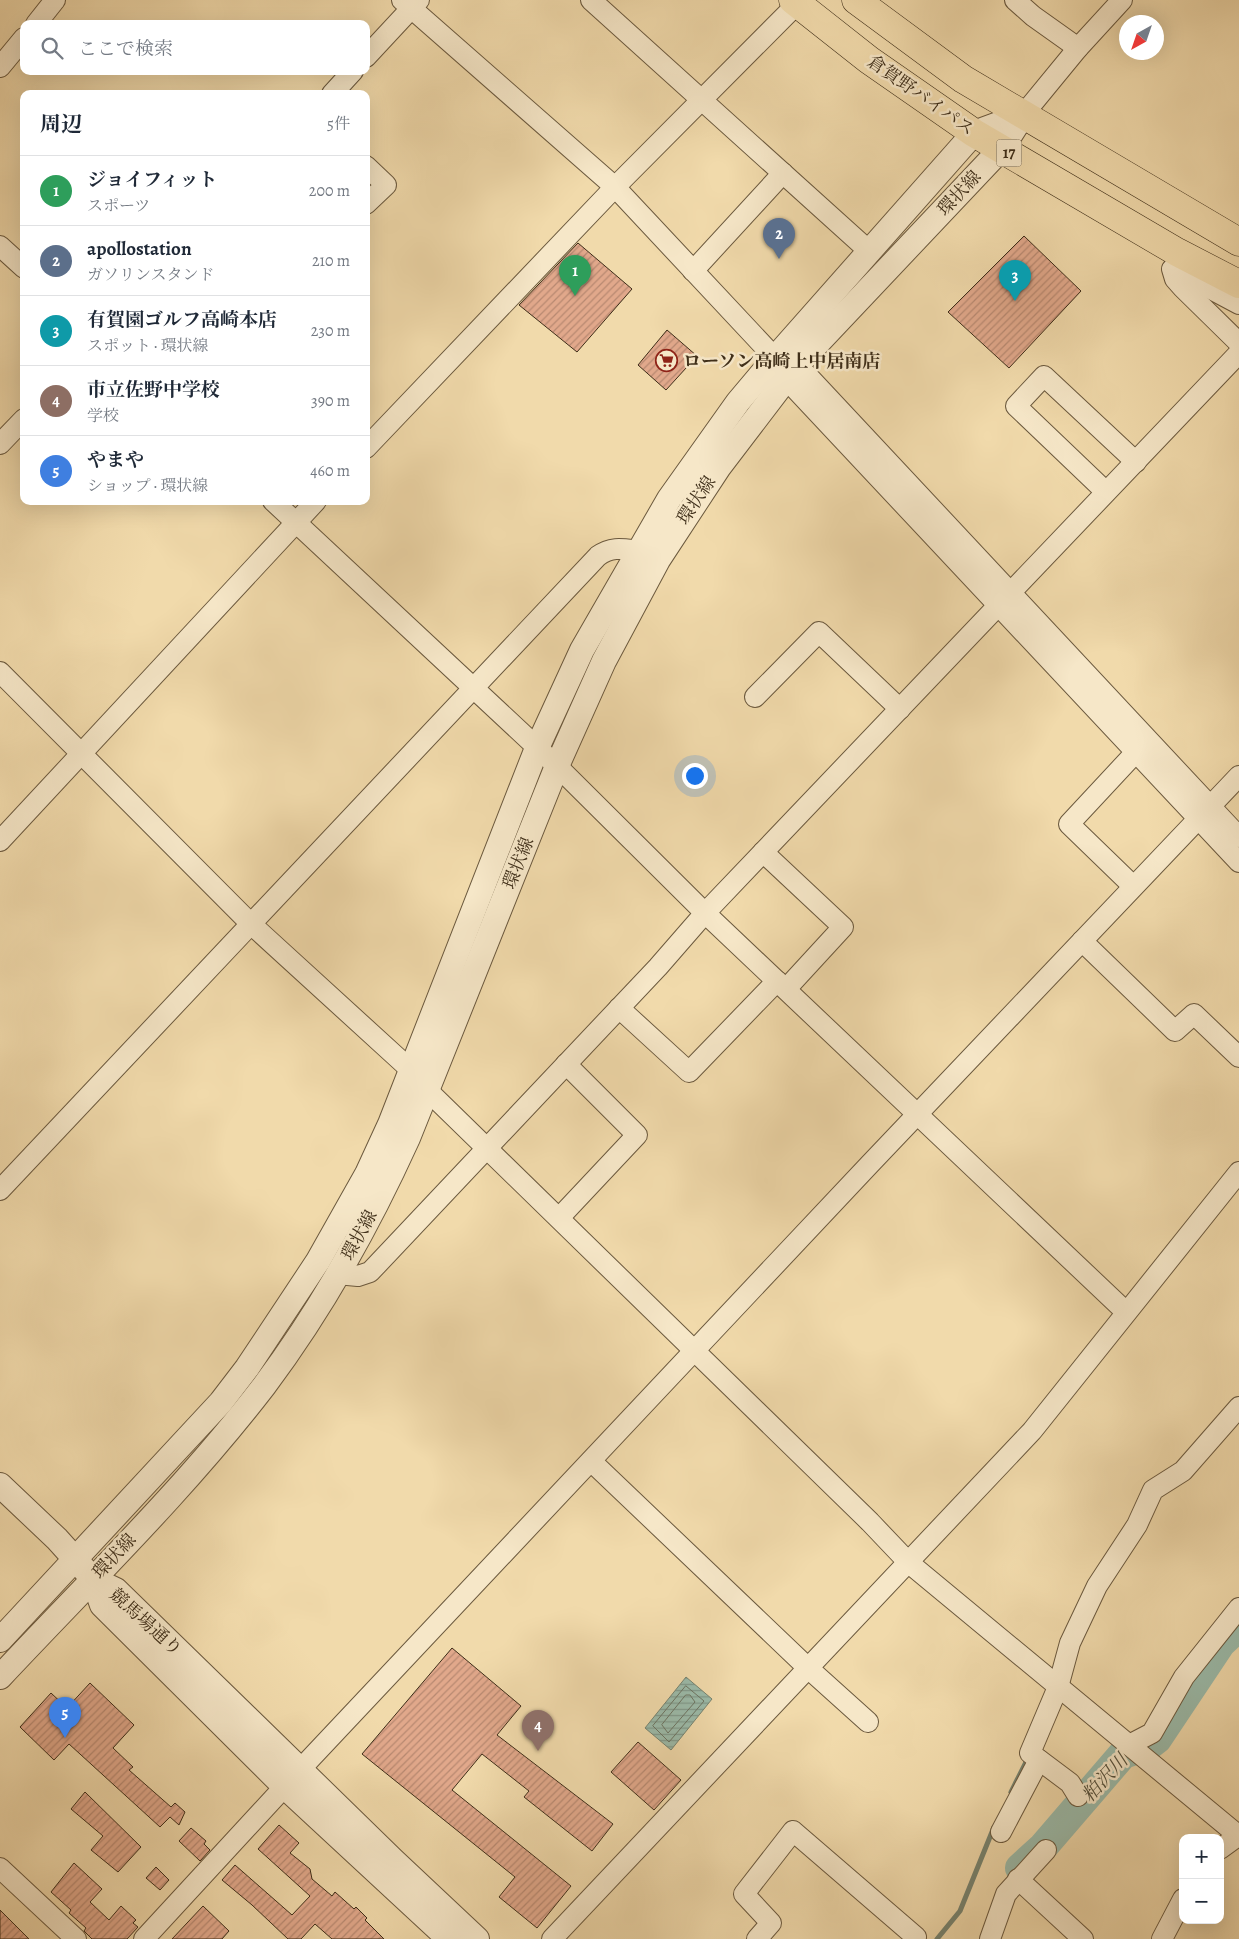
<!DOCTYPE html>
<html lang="ja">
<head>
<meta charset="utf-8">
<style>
  :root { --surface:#fff; --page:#f6f6f7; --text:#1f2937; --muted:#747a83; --line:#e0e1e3; --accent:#d93025 }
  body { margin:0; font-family:Alegreya,"Noto Serif JP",serif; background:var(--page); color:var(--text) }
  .controls { position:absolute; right:15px; bottom:15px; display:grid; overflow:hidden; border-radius:10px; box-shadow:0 5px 20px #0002 }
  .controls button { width:45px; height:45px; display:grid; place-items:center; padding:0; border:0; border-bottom:1px solid var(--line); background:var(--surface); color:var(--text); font:25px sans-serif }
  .compass { position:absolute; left:1119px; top:15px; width:45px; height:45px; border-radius:50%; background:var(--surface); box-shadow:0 5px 20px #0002; rotate:220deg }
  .you { position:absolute; left:694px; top:775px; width:18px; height:18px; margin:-12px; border:4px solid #fff; border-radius:50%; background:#1a73e8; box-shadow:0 0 0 8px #1a73e833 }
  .badge { display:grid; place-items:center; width:32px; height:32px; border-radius:50%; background:var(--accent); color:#fff; font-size:16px; font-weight:700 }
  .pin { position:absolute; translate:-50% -41px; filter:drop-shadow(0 1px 2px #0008) }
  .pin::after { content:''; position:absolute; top:26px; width:18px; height:15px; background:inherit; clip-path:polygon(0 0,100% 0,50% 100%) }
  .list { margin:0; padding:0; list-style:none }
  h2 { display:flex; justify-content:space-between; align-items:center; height:65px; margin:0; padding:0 20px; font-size:21px }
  h2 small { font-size:16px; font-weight:400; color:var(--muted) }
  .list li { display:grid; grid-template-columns:32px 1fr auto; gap:15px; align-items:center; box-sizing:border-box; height:70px; padding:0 20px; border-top:1px solid var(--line) }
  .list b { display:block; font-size:19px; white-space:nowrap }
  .list p { margin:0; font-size:16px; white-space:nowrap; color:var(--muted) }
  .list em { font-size:16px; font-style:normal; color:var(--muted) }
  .icon { flex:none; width:28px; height:28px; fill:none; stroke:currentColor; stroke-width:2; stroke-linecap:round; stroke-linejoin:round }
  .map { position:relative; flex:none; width:1239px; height:1939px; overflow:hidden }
  .search { position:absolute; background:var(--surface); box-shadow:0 5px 20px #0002; left:20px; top:20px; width:350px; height:55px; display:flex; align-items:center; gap:12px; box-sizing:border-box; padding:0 18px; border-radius:10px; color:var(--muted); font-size:19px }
  .panel { position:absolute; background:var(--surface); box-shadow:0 5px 20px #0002; left:20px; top:90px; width:350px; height:415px; border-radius:10px }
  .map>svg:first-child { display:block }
</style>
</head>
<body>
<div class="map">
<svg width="1239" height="1939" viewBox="0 0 1239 1939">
  <defs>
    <pattern id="water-rules" width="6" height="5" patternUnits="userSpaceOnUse" patternTransform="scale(1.25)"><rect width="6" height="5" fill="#9bbbaa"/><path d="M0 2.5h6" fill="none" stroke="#80988a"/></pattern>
    <pattern id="building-hatch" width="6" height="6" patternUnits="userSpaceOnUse" patternTransform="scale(1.25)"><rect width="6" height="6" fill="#e1a88b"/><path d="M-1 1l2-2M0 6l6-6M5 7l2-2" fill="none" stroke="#b88971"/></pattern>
  </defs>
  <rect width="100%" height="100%" fill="#f1daab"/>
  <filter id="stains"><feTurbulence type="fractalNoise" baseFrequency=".004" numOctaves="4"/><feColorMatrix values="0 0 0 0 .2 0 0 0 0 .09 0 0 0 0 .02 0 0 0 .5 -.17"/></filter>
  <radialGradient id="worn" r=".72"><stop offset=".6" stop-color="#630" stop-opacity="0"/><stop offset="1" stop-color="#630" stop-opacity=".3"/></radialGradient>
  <polygon fill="url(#water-rules)" stroke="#768370" points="686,1677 712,1699 671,1750 645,1728"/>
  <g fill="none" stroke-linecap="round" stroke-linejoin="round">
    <g stroke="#6c7462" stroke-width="1">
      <polygon points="686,1686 704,1701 669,1742 653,1726"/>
      <polygon points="686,1695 690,1695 695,1702 668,1733 662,1725"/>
    </g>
    <g stroke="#768370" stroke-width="5">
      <polyline points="1011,1792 1028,1758"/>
      <polyline points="937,1939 960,1911 994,1827"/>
    </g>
    <polyline stroke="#9bbbaa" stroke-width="30" points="1020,1868 1043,1847 1123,1754 1148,1746 1157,1739 1221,1643 1239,1626"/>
  </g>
  <g fill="url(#building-hatch)" stroke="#3e2e19">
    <polygon points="1024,236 1081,291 1009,368 948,312"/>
    <polygon points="578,243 632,289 577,352 519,305"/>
    <polygon points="667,330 697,356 666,390 638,365"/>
    <polygon points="452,1648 521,1706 497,1735 613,1824 592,1851 524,1797 529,1791 482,1754 452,1790 571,1886 537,1928 499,1897 515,1877 362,1754"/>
    <polygon points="90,1683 134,1725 113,1748 133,1767 129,1770 171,1807 175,1803 185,1812 179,1825 170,1817 160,1827 69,1744 54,1760 20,1727 51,1693 67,1708"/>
    <polygon points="638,1742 681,1780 654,1810 611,1772"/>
    <polygon points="85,1792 141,1847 118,1872 91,1850 103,1836 71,1809"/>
    <polygon points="279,1825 299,1843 290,1853 310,1869 312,1879 332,1896 335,1892 354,1909 356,1907 367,1918 365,1920 384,1939 332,1939 315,1924 301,1939 288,1939 252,1905 222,1880 235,1865 292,1915 310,1896 258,1849"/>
    <polygon points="191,1828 206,1841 204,1844 210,1850 200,1861 179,1841"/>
    <polygon points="74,1863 102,1889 90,1902 109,1920 121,1906 136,1920 133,1923 138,1927 127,1939 92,1939 84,1931 86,1928 69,1913 71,1910 51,1892"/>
    <polygon points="156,1867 169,1880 160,1890 146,1878"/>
    <polygon points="203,1906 229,1931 222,1939 172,1939"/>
    <polygon points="0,1910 29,1939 0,1939"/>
  </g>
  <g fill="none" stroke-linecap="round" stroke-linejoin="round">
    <defs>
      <g id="minor">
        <polyline points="402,0 615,187 775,358"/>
        <polyline points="591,0 869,251"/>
        <polyline points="1015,0 1033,16 1078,48"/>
        <polyline points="36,24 55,0"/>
        <polyline points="366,57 419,0"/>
        <polyline points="0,67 24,38"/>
        <polyline points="332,94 353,71"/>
        <polyline points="1023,115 1078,48 1122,0"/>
        <polyline points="366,166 386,185 366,204"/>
        <polyline points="0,246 24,268"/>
        <polyline points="1172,269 1175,279 1183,288 1239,343"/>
        <polyline points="1175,270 1239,304"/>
        <polyline points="693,271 783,173"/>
        <polyline points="796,366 808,376 1239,837"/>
        <polyline points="786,379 1239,862"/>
        <polyline points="0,444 24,419"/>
        <polyline points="366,448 615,187 798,3"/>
        <polyline points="1105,491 1016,406 1044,376 1136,462"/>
        <polyline points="273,501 557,766 705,913 1126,1312"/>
        <polyline points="0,672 251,924 412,1071"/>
        <polyline points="755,697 819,632 900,709"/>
        <polyline points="0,841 316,501"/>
        <polyline points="763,852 843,927 786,989"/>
        <polyline points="1133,886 1069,824 1136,752"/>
        <polyline points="1082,941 1175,1031 1194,1014 1239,1057"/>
        <polyline points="619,1008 689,1072 777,981"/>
        <polyline points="427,1090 870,1522 909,1563 1239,1836"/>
        <path d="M0 1190 598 556C612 546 623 549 639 551"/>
        <polyline points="559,1218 637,1135 566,1064"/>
        <polyline points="337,1274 358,1276 370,1272 658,967 705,913 1239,353"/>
        <polyline points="591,1461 808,1668 868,1722"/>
        <polyline points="1129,1745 1152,1733 1184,1677 1239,1608"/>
        <polyline points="1078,1796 1070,1783 1030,1753 1058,1687 1070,1643 1097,1586 1137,1525 1153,1490 1183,1471 1239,1407"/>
        <polyline points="1001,1832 1039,1760"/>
        <polyline points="1220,1849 1239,1835"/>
        <polyline points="0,1868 76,1939"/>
        <polyline points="1018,1879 1083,1939"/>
        <polyline points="144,1939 310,1759 869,1165 1239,776"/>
        <polyline points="552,1939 1032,1431 1239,1172"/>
        <polyline points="757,1939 771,1923 744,1894 793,1831 916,1937 915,1939"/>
        <polyline points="990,1939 1006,1894 1046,1850"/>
        <polyline points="1162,1939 1183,1899"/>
      </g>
      <g id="tertiary">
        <polyline points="0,1485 57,1539 93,1579 102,1605 286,1788 449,1939"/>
        <polyline points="93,1579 116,1590 393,1860 477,1939"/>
        <polyline points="0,1640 221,1402 247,1368 318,1261 367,1174 390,1124 537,748 582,650 669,499 738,402 775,358 974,133 1023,115"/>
        <path d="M0 1677C89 1582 184 1490 264 1386 321 1310 369 1224 408 1138L557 766 604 661 658 560 719 467 796 366 1002 148 1023 115"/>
      </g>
      <g id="trunk">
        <polyline points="793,0 869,60 974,133 1177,252 1239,284"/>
        <polyline points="856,0 963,79 1239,242"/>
      </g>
    </defs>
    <use href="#minor" stroke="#6b593e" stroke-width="22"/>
    <use href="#tertiary" stroke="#6b593e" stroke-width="26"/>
    <use href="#trunk" stroke="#3e2e19" stroke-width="29"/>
    <use href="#minor" stroke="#f6e7c8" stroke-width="20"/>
    <use href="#tertiary" stroke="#f6e7c8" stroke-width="24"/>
    <use href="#trunk" stroke="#f1daab" stroke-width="28"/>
  </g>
  <defs>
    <symbol id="supermarket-ring" viewBox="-11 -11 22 22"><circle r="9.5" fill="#f6e7c8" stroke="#8f2418" stroke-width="1.5"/><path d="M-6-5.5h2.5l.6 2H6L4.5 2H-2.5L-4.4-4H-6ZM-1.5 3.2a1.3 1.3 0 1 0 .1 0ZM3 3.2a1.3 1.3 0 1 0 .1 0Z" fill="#8f2418"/></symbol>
  </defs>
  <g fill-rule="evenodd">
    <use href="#supermarket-ring" x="654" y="348" width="25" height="25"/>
  </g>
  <g text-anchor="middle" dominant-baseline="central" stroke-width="5" stroke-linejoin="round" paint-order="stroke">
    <rect fill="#f6e7c8" stroke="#75664e" stroke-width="1" x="996.5" y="139.5" width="25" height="27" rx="4"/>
    <g font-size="16" font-weight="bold" fill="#3e2e19">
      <text x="1009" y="153">17</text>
    </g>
    <g font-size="18" fill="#3e2e19" stroke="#f6e7c8">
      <text transform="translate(921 95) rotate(35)">倉賀野バイパス</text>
      <text transform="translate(959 193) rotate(-47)">環状線</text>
      <text transform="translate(696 500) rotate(-56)">環状線</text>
      <text transform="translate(518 863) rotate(-68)">環状線</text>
      <text transform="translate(359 1235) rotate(-61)">環状線</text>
      <text transform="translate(114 1556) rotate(-47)">環状線</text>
      <text transform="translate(146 1622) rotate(42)">競馬場通り</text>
    </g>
    <g font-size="18" font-weight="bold" fill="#3e2e19" stroke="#f6e7c8" text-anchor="start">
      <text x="683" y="361">ローソン高崎上中居南店</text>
    </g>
    <g font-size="19" font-style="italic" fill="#55513d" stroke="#f6e7c8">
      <text transform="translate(1105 1778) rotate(-47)">粕沢川</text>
    </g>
  </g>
  <rect width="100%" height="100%" filter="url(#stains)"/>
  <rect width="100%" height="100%" fill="url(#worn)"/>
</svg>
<div class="controls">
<button>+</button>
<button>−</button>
</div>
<svg class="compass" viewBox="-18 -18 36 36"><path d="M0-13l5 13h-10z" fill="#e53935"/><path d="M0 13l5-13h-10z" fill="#747a83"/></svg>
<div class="you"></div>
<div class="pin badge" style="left:575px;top:296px;background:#2e9e5b">1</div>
<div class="pin badge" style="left:779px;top:259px;background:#5c6f8a">2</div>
<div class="pin badge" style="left:1015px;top:301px;background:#0f9aa8">3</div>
<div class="pin badge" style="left:538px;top:1751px;background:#8d6e63">4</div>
<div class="pin badge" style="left:65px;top:1738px;background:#3f7fe0">5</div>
<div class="search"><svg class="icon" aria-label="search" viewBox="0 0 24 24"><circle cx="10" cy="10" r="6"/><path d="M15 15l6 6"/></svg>ここで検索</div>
<section class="panel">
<h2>周辺<small>5件</small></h2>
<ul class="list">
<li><span class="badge" style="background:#2e9e5b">1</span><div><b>ジョイフィット</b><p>スポーツ</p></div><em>200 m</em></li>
<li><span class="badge" style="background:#5c6f8a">2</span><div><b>apollostation</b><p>ガソリンスタンド</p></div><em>210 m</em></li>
<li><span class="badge" style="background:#0f9aa8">3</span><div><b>有賀園ゴルフ高崎本店</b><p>スポット · 環状線</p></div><em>230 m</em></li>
<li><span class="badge" style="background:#8d6e63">4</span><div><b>市立佐野中学校</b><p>学校</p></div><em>390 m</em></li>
<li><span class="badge" style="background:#3f7fe0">5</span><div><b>やまや</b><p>ショップ · 環状線</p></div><em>460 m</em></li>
</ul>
</section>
</div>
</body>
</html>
